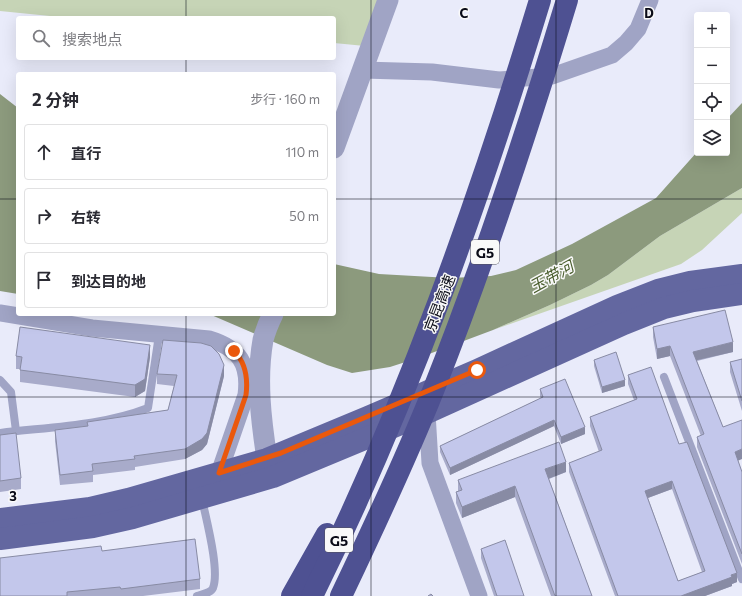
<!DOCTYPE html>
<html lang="zh">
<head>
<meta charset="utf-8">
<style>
  :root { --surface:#fff; --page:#f7f7f7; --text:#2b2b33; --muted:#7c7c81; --line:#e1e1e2 }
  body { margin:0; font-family:Commissioner,"Noto Sans SC",sans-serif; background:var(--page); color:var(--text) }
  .controls { position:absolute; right:12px; top:12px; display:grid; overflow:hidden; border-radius:4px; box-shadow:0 4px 16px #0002 }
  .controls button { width:36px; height:36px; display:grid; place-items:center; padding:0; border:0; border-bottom:1px solid var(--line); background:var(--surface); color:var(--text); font:20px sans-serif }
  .stop { position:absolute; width:12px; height:12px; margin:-9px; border:3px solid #ea580c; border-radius:50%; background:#fff }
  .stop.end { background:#ea580c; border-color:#fff; box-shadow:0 1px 4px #0008 }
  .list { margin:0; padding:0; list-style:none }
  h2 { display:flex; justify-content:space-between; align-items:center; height:52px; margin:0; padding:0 16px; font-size:17px }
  h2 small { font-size:13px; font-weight:400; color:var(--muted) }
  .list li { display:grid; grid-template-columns:26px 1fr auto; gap:12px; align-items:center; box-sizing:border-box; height:56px; margin:0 8px 8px; padding:0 8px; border:1px solid var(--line); border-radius:4px }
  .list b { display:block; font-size:15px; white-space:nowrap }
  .list em { font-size:13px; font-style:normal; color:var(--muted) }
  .icon { flex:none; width:22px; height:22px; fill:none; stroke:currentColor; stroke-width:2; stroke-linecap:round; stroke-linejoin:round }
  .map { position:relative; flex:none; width:742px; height:596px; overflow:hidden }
  .search { position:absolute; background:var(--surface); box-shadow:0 4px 16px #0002; left:16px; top:16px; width:320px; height:44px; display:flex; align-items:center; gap:10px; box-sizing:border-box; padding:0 14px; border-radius:4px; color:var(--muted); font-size:15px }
  .panel { position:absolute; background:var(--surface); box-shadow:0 4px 16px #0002; left:16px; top:72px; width:320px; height:244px; border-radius:4px }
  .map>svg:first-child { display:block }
</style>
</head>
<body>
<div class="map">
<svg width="742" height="596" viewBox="0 0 742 596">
  <rect width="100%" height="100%" fill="#e9ebfa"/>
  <g fill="#c6d4b6">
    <polygon points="0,0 380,0 365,46 334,43 334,18 70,18 0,11"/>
    <polygon points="742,188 742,213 702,250 681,264 493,330 550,305 591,285 608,275 660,236"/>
  </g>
  <g fill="#8c9a7d">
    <polygon points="0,94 18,108 18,294 0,291"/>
    <polygon points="742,103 742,188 660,236 608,275 591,285 550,305 493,330 421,357 390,367 352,373 327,365 209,314 334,314 334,264 379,274 450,278 491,276 516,270 572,244 656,198 697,152 727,153 727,119"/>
  </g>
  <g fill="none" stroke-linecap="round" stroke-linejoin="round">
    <g stroke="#a0a4c5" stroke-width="8">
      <polyline points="664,377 742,579"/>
      <polyline points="0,380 11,392 16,431"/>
      <path d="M0 433C49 427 102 426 148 408L159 335"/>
      <path d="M197 596C202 594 211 593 213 588 220 570 206 519 202 499"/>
    </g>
    <g stroke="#a0a4c5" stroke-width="17">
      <polyline points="363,70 432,72 499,80 552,76 612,55 626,43 638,29 650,0"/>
      <path d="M0 313 92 328 209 339C239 348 250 364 246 395L219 473"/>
      <polyline points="427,413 430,463 479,596"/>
    </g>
    <g stroke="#a0a4c5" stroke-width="21">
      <polyline points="334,148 388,0"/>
      <path d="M267 459C261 420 256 379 263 340 265 332 269 322 273 314"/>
    </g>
    <g stroke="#6367a0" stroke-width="22">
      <polyline points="0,519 90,508 128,499 267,459 368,417 477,370 617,306 658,290 690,282 742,275"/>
      <polyline points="0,539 93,527 133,518 273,477 427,413 624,324 664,308 693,301 742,294"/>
    </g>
    <g stroke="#4e5192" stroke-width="22">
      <polyline points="292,596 327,534"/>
      <path d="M312 596C407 404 478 204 540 0"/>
      <path d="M341 596C373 529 405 461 433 391 484 263 527 132 567 0"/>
    </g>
  </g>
  <g fill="#a8abca" fill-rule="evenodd">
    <polygon points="653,327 733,352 697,361 723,427 738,461 742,472 742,564 697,447 697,437 701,436 670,356 657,359 653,337"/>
    <polygon points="16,356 150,357 145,391 135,397 20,382 20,369 16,369"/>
    <polygon points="742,359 742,411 730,372 730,362"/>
    <polygon points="594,360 625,386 602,393 594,366"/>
    <polygon points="157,374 224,376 207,444 202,450 185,459 135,467 135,470 93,475 93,482 60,485 55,441 55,430 87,426 87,422 168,410 174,386 157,384"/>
    <path d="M628 375 679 444 737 582 732 584V586L705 596H615L569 472V463L599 452 590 426V417L634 400 628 384ZM672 489 702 572 678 581 648 498Z"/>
    <polygon points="540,389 585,434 561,444 554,426 450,475 440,452 440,446 541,398 540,396"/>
    <polygon points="0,435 21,478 21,489 0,492"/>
    <polygon points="566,472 549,479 592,596 551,596 515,497 462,518 456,503 456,492 458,491 458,480"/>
    <polygon points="481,549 524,596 494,596 481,558"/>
    <polygon points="102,551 200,579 200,589 143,596 0,596"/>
  </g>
  <g fill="#888ba4">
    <polygon points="733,342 733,352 693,361 693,352"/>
    <polygon points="150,345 150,357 145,391 135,397 135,385"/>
    <polygon points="670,346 670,356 657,359 657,349"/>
    <polygon points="224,365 224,376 207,444 202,450 185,459 185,449"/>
    <polygon points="625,380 625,386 602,393 602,387"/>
    <polygon points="554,420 554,426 450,475 450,468"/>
    <polygon points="585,427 585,434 561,444 561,437"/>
    <polygon points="742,449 742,459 735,462 735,452"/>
    <polygon points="566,462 566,472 545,480 545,469"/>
    <polygon points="672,481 672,489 645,499 645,491"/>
    <polygon points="515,486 515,497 462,518 462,507"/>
    <polygon points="737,573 737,582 732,584 732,586 705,596 681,596"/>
  </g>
  <g fill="#c3c7eb" stroke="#888ba4" fill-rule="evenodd">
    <polygon points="725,310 733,342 693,352 723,427 742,420 742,449 735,452 742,472 742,554 697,437 704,434 670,346 657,349 653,327"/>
    <polygon points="20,327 150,345 145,379 135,385 20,370 22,357 16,356"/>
    <polygon points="163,340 201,343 211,346 219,354 224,365 207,433 202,439 185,449 134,456 135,459 92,464 93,471 60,475 55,430 88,426 87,422 168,410 177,375 157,374"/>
    <polygon points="616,352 625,380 602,387 594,360"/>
    <polygon points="742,359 742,401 730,362"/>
    <path d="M651 367 679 444 687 442 737 573 731 575 732 577 681 596H618L569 463 602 450 590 417 637 399 628 375ZM672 481 705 571 678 581 645 491Z"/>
    <polygon points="565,379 585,427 561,437 554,420 450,468 440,446 543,397 540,389"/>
    <polygon points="16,433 21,478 0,481 0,435"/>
    <polygon points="559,442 566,462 545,469 592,596 555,596 515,486 462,507 456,492 462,490 458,480"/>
    <polygon points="195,539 200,579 121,589 120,587 67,592 67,596 0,596 0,558 101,546 102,551"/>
    <polygon points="505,540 524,596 497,596 481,549"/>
    <polygon points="431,594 433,596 428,596"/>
  </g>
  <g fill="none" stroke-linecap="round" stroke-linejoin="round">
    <path stroke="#ea580c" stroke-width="5" d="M234 351C246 363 248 379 246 395L219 473 281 453 477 370"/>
  </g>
  <path fill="none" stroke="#0a0b17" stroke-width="1" stroke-opacity="0.55" d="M186 0V18M371 0V596M556 0V596M186 58V74M0 199H18M334 199H742M186 314V596M0 397H742"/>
  <g text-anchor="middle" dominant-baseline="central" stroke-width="3" stroke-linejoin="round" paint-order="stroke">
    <g fill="#f9f9f9" stroke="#52525b" stroke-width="1">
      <rect x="471" y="240" width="28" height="24" rx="3"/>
      <rect x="325" y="528" width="28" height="24" rx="3"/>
    </g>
    <g font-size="14" font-weight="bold" fill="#0a0b17">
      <text x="485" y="252">G5</text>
      <text x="339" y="540">G5</text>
    </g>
    <g font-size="15" fill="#0a0b17" stroke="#f9f9f9">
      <text transform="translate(439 303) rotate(-69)">京昆高速</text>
    </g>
    <g font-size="16" font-style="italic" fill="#4b5f2f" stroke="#f9f9f9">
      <text transform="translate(551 276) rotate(-29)">玉带河</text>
    </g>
  </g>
  <g font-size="13" text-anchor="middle" font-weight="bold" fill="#0a0b17" stroke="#f9f9f9" stroke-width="3" stroke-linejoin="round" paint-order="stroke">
    <text x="464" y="18">C</text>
    <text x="649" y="18">D</text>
    <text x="13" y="501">3</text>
  </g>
</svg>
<div class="controls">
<button>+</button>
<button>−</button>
<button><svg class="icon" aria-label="locate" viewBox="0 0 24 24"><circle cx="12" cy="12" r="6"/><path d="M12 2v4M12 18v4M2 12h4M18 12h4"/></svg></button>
<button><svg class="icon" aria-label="layers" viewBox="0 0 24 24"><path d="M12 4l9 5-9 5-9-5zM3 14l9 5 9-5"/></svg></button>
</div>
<div class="stop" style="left:477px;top:370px"></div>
<div class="stop end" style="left:234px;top:351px"></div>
<div class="search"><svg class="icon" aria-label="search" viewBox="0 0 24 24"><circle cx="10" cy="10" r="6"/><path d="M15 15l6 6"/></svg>搜索地点</div>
<section class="panel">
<h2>2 分钟<small>步行 · 160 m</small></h2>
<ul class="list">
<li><svg class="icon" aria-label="ahead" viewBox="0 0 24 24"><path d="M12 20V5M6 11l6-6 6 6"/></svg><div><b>直行</b></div><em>110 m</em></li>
<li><svg class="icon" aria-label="right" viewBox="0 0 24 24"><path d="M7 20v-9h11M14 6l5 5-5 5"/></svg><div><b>右转</b></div><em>50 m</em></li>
<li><svg class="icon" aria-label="arrive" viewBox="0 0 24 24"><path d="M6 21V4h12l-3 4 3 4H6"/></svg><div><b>到达目的地</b></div></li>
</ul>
</section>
</div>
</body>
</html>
